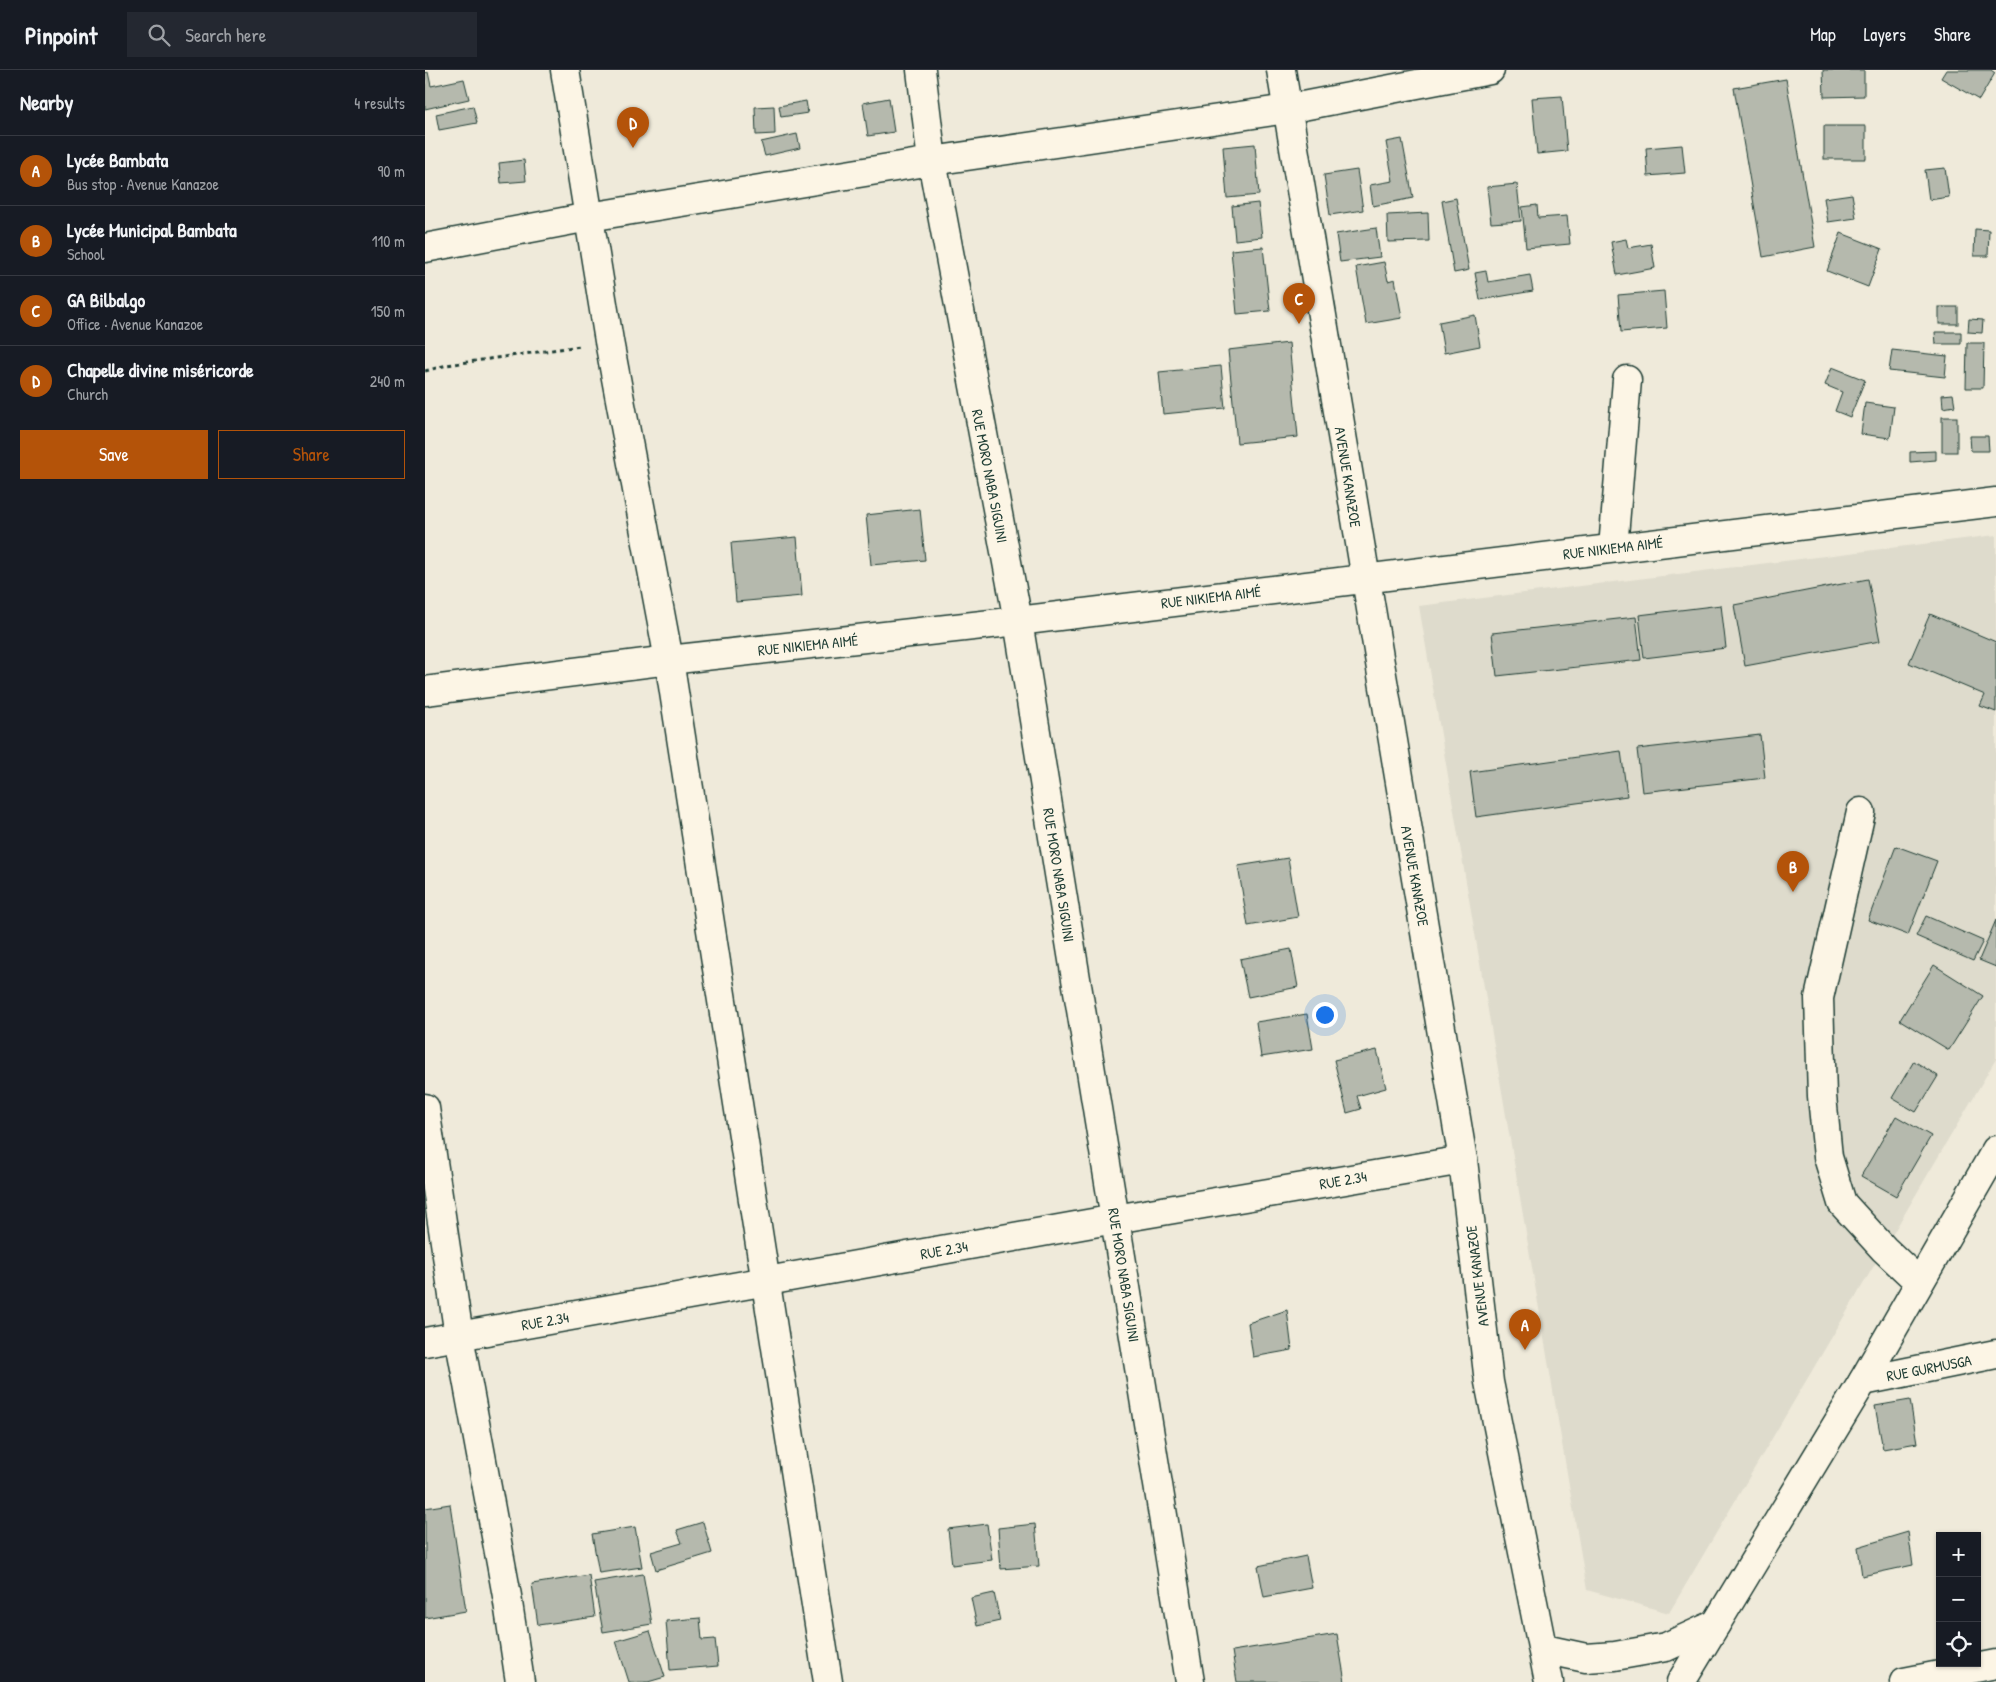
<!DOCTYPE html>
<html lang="en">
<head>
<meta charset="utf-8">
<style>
  :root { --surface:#171b24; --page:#242831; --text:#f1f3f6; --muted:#9ea1a6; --line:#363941; --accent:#b45309 }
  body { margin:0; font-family:"Patrick Hand",sans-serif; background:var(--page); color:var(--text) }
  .controls { position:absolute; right:15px; bottom:15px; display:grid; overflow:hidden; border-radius:0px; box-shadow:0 1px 4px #0004 }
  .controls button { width:45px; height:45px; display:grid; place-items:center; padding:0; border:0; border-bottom:1px solid var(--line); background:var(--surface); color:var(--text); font:25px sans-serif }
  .you { position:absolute; left:899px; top:944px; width:18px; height:18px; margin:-12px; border:4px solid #fff; border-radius:50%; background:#1a73e8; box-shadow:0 0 0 8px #1a73e833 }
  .badge { display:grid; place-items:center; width:32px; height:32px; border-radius:50%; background:var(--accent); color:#fff; font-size:16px; font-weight:700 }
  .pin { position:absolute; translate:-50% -41px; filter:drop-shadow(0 1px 2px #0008) }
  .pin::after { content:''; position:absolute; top:26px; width:18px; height:15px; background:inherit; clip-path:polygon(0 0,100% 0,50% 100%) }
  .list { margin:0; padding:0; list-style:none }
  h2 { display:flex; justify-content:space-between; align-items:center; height:65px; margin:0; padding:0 20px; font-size:21px }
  h2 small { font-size:16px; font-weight:400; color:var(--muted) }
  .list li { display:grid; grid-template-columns:32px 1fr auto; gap:15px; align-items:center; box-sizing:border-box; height:70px; padding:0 20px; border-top:1px solid var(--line) }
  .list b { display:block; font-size:19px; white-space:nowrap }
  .list p { margin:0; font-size:16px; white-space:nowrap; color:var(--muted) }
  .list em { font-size:16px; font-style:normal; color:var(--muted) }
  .actions { display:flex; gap:10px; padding:15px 20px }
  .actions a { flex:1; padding:11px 0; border:1px solid var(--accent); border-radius:0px; text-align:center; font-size:18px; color:var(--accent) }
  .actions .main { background:var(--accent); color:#fff }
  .icon { flex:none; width:28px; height:28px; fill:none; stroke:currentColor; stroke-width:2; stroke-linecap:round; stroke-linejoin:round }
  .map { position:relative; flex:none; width:1571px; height:1612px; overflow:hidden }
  header { display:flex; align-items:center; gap:30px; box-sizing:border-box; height:70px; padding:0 25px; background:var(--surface); border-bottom:1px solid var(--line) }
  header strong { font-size:24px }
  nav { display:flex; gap:28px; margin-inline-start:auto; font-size:18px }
  .search { width:350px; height:45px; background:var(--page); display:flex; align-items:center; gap:12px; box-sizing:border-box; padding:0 18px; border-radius:0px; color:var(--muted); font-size:19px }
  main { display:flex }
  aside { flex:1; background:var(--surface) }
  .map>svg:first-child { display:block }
</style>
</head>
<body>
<header>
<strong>Pinpoint</strong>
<div class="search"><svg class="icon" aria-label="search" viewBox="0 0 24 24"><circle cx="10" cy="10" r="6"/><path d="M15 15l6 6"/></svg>Search here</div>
<nav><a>Map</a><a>Layers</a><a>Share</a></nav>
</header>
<main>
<aside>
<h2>Nearby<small>4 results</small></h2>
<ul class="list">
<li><span class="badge">A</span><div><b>Lycée Bambata</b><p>Bus stop · Avenue Kanazoe</p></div><em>90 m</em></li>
<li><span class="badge">B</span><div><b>Lycée Municipal Bambata</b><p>School</p></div><em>110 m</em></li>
<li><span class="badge">C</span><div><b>GA Bilbalgo</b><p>Office · Avenue Kanazoe</p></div><em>150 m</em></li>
<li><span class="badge">D</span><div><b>Chapelle divine miséricorde</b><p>Church</p></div><em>240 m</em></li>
</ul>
<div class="actions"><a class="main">Save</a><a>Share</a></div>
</aside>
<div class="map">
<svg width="1571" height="1612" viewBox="0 0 1571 1612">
  <rect width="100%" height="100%" fill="#efeada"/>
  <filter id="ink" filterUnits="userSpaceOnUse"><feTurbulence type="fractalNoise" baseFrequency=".02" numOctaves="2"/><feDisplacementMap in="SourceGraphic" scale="10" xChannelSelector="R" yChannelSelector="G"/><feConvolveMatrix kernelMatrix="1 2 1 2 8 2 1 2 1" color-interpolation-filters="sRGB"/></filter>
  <g filter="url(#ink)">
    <polygon fill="#dedbcc" points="1571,465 1571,989 1244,1543 1162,1520 994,536"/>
    <g fill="#b5b9ad" stroke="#1f3d34">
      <polygon points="1398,0 1439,0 1439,26 1399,27"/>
      <polygon points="1521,0 1566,0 1570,3 1554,30 1516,8"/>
      <polygon points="3,2 6,16 39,9 44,29 0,39 0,3"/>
      <polygon points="1361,9 1390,177 1338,187 1309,18"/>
      <polygon points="1137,26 1142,81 1112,84 1107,28"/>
      <polygon points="464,28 469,62 443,66 438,33"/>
      <polygon points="381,31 383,43 356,47 354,36"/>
      <polygon points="48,36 52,53 14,60 11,44"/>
      <polygon points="349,36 350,64 331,65 330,37"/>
      <rect x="1399" y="56" width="42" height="33"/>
      <polygon points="372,64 375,78 340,86 336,72"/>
      <polygon points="977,69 988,128 948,136 945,115 968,111 961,72"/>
      <polygon points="830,74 834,125 802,128 798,77"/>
      <polygon points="1257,75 1260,103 1223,106 1221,78"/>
      <polygon points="99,90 101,111 76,113 74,93"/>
      <polygon points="1520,98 1524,127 1504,130 1500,100"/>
      <polygon points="932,100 938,140 905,145 899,105"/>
      <polygon points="1092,114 1096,151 1066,153 1062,117"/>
      <polygon points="1427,124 1431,148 1403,152 1399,128"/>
      <polygon points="1031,128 1044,200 1029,203 1017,131"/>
      <polygon points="833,133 837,167 810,170 807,136"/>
      <polygon points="1112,135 1113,148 1142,146 1145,174 1101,178 1097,137"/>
      <polygon points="1003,143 1004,171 963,172 962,145"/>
      <polygon points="951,158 955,187 915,192 911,164"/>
      <polygon points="1550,159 1564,160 1563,186 1549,186"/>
      <polygon points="1416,163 1457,179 1443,217 1402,201"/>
      <polygon points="1201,169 1203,178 1226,174 1230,198 1192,205 1186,172"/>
      <polygon points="838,177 845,241 812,244 806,180"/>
      <polygon points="959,192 963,211 970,209 977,248 941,254 931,197"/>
      <polygon points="1061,201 1063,212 1105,205 1108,221 1055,230 1050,203"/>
      <polygon points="1239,221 1242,258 1196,262 1193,225"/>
      <rect x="1514" y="237" width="19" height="17"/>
      <polygon points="1050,245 1055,276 1019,283 1014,252"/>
      <polygon points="1544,249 1558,250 1557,263 1543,262"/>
      <polygon points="1510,262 1536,262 1536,274 1511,274"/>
      <polygon points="864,273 873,367 812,373 803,280"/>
      <polygon points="1542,273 1559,273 1558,318 1541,318"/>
      <polygon points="1467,280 1522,286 1520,307 1464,301"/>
      <polygon points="796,296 800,338 738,344 734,302"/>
      <polygon points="1407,297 1440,310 1425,347 1410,341 1417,322 1400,315"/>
      <polygon points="1528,324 1530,336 1518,338 1517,325"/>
      <polygon points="1440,333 1469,337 1465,368 1436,364"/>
      <rect x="1517" y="347" width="15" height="35"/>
      <polygon points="1545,366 1563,366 1564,381 1546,381"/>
      <polygon points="1511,381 1511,390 1485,392 1485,382"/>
      <polygon points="495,439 500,490 446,495 441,445"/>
      <polygon points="372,467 377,526 311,532 306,473"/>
      <polygon points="1443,509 1455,571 1320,596 1309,535"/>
      <polygon points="1296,535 1301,578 1219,588 1214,545"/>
      <polygon points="1505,544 1571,572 1571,642 1555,636 1560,625 1484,593"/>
      <polygon points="1211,547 1216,590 1072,606 1067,563"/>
      <polygon points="1335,665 1340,708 1217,722 1212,679"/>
      <polygon points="1196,681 1202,726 1051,747 1045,702"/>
      <polygon points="1471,776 1512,791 1483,865 1443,850"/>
      <polygon points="863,788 873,847 823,856 813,796"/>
      <polygon points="1501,846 1558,871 1548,891 1491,866"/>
      <polygon points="1571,850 1571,897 1554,890"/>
      <polygon points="866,879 873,917 823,927 815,889"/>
      <polygon points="1509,895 1558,926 1524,980 1475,950"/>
      <polygon points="882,944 888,979 836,987 831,952"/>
      <polygon points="952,980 961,1018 932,1026 936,1039 922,1043 909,990"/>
      <polygon points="1489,991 1513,1006 1491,1042 1467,1028"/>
      <polygon points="1471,1046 1506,1066 1471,1126 1436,1106"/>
      <polygon points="862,1240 867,1280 828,1287 823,1253"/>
      <polygon points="1485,1330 1492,1373 1458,1379 1450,1336"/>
      <polygon points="25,1434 41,1541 0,1548 0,1438"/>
      <polygon points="278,1452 287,1483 231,1500 226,1482 257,1473 252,1460"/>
      <polygon points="562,1454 567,1490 527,1495 523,1459"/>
      <polygon points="610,1454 614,1496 576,1499 573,1458"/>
      <polygon points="210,1457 217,1497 174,1503 167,1464"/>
      <polygon points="1483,1462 1488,1495 1437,1506 1433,1477"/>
      <polygon points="881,1486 887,1518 839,1527 833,1496"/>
      <polygon points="218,1504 227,1554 178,1562 169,1512"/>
      <polygon points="164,1505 170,1547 113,1555 107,1514"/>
      <polygon points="569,1523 575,1551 552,1556 546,1528"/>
      <polygon points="275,1548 277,1570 290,1569 293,1596 245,1600 241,1551"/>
      <polygon points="225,1561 240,1607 223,1612 204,1612 191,1571"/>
      <polygon points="912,1564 920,1612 812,1612 807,1581"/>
    </g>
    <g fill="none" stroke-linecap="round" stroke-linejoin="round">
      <defs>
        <g id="minor">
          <polyline points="140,0 184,271 244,590 403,1612"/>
          <polyline points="496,0 507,91 593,551 765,1612"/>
          <polyline points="856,0 1038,1090 1064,1312 1124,1612"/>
          <polyline points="0,178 164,147 507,91 862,39 1065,0"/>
          <polyline points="1188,478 1202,310"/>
          <polyline points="0,621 244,590 593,551 1571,432"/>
          <polyline points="1436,742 1394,928 1397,1026 1403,1087 1417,1133 1459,1179 1494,1212"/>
          <polyline points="0,1038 34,1266 82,1526 95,1612"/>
          <polyline points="0,1272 690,1149 1038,1090"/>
          <polyline points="1438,1311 1571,1284"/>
          <polyline points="1119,1579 1161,1588 1190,1586 1241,1577 1291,1554"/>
          <polyline points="1256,1612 1438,1311 1571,1080"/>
          <polyline points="1479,1612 1571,1594"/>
        </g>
      </defs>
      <use href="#minor" stroke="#1f3d34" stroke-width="31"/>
      <polyline stroke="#1f3d34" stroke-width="3" stroke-dasharray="4 4" stroke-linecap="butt" points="0,301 22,295 155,276"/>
      <use href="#minor" stroke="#fcf5e5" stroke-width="28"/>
    </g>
  </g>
  <g text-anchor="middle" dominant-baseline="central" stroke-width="4.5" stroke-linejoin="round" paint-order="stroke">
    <g font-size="15" fill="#1f3d34" stroke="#fcf5e5">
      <text transform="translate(565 406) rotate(79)">RUE MORO NABA SIGUINI</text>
      <text transform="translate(923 407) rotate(81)">AVENUE KANAZOE</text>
      <text transform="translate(1188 478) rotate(-7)">RUE NIKIEMA AIMÉ</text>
      <text transform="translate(786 527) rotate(-7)">RUE NIKIEMA AIMÉ</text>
      <text transform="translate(383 575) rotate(-6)">RUE NIKIEMA AIMÉ</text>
      <text transform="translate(634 805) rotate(81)">RUE MORO NABA SIGUINI</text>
      <text transform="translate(990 806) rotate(80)">AVENUE KANAZOE</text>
      <text transform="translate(918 1110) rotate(-10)">RUE 2.34</text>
      <text transform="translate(519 1180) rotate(-10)">RUE 2.34</text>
      <text transform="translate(699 1205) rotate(81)">RUE MORO NABA SIGUINI</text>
      <text transform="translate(1052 1206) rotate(-97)">AVENUE KANAZOE</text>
      <text transform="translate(120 1251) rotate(-10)">RUE 2.34</text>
      <text transform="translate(1504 1298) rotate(-11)">RUE GURMUSGA</text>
    </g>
  </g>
</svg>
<div class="controls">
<button>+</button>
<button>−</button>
<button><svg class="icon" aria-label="locate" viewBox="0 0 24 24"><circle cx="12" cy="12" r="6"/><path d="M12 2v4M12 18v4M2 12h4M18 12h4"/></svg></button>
</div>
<div class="you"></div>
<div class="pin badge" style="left:1100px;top:1280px">A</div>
<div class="pin badge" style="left:1368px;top:822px">B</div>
<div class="pin badge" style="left:874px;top:254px">C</div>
<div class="pin badge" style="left:208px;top:78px">D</div>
</div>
</main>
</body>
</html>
